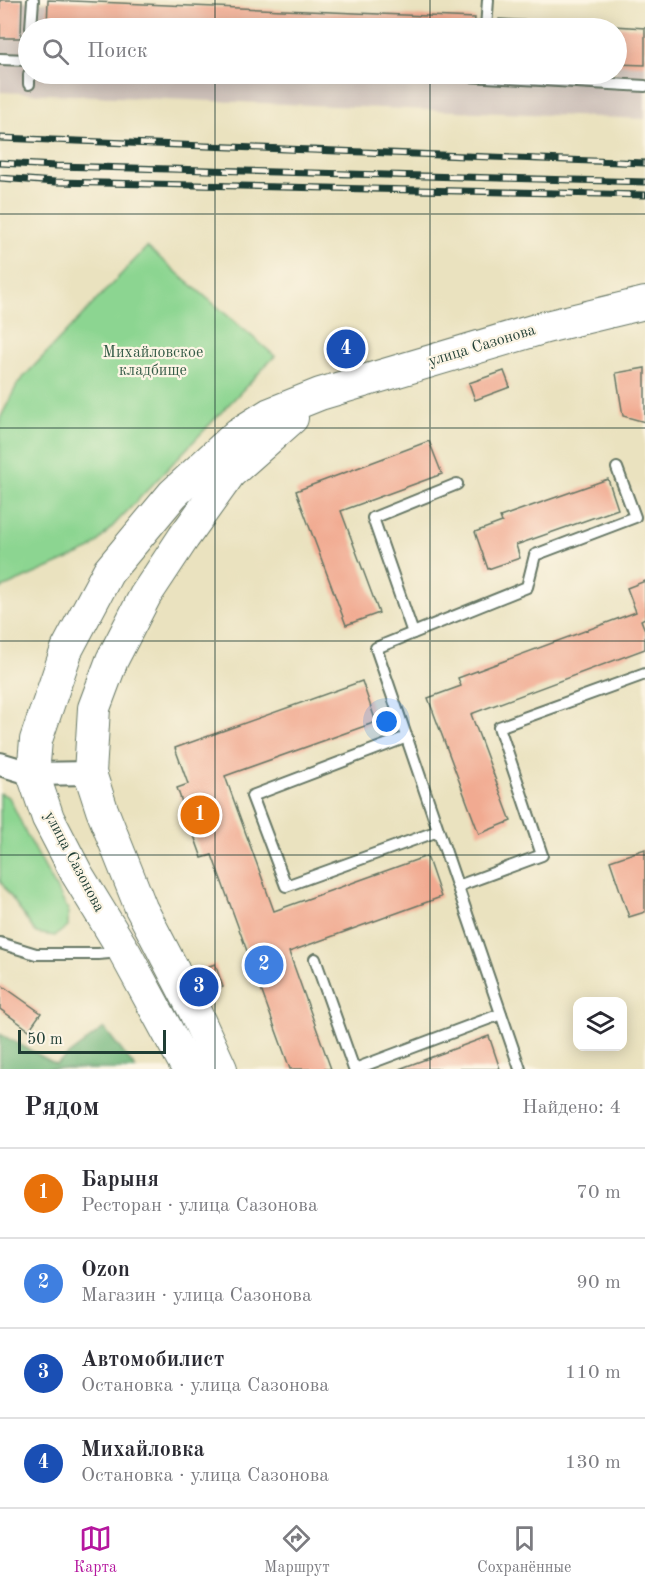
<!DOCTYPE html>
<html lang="ru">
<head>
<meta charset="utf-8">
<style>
  :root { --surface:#fff; --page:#f2f2f3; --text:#2b2b33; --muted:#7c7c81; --line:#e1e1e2; --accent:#b5179e }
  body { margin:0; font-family:"Old Standard TT",serif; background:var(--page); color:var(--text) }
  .controls { position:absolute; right:18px; bottom:18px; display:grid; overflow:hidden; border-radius:12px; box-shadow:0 3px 15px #0003 }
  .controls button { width:54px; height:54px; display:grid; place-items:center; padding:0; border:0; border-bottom:2px solid var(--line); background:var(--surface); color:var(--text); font:30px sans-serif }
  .scale { position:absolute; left:18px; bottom:15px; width:148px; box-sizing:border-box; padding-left:6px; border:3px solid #1f3d34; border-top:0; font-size:16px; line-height:21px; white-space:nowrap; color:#1f3d34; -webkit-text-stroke:4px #fcf5e5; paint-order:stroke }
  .you { position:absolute; left:387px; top:722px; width:21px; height:21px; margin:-15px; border:4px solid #fff; border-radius:50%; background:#1a73e8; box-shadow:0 0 0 9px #1a73e833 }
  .badge { display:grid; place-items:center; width:39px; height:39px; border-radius:50%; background:var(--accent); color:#fff; font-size:20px; font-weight:700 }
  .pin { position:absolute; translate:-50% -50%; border:3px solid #fff; box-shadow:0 2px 6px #0006 }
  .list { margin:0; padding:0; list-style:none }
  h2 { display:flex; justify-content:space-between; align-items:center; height:78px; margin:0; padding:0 24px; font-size:26px }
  h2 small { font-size:20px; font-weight:400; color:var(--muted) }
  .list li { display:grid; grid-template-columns:39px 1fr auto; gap:18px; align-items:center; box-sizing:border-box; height:90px; padding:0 24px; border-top:2px solid var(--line) }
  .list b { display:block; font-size:22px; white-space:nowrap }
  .list p { margin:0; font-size:20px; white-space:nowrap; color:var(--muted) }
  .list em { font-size:20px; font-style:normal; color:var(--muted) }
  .icon { flex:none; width:33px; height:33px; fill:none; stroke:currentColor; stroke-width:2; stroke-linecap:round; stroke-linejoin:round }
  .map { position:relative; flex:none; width:645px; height:1069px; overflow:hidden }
  .search { position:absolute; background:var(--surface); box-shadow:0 3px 15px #0003; left:18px; right:18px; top:18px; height:66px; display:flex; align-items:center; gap:15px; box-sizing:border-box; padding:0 21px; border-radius:33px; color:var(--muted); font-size:22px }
  .sheet { height:438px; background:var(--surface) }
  nav { display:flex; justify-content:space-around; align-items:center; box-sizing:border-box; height:84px; border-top:2px solid var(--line); background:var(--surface); font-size:16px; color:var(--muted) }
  nav a { display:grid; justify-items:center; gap:3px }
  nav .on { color:var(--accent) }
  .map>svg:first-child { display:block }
</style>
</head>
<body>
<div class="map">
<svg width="645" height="1069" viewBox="0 0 645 1069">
  <rect width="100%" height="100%" fill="#fcf5e5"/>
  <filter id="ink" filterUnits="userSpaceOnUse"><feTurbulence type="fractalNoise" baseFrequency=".0167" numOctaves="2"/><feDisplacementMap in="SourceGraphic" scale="12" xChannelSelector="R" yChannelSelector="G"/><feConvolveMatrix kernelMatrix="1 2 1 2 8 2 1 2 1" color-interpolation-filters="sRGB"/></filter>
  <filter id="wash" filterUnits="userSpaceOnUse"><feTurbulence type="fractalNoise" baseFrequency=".008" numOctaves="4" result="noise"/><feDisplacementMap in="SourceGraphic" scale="24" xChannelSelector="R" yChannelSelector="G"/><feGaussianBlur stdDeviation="1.35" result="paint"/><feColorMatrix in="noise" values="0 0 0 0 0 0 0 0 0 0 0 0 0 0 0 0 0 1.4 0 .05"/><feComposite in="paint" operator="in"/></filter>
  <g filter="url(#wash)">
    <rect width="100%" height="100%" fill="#eae2bf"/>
    <polygon fill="#cec1ba" points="0,0 590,28 28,28 28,74 616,74 617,30 645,31 645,119 0,92"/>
    <g fill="#8cd591" stroke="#568962" stroke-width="1.5">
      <polygon points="147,247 275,356 91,549 0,589 0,419 18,383"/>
      <polygon points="0,793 9,797 27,835 68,910 68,926 55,936 36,933 0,881"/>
    </g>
    <polygon fill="#71b67b" stroke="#487a58" stroke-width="1.5" points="104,1028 136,1069 0,1069 0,1034 56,1064"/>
    <g id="blocks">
      <g fill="#f1aa91">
        <polygon points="0,0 22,0 21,38 0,38"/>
        <polygon points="48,0 475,18 474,28 47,28"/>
        <polygon points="499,19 645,28 645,65 616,64 616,28 498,28"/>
        <polygon points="645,368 645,422 623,416 616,373"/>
        <polygon points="504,371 510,387 475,400 469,383"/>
        <polygon points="429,441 442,474 341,511 379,613 346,625 296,491"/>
        <polygon points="608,479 618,509 516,545 520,558 488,569 475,532 502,522 500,517"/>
        <polygon points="645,581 645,618 641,620 645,630 645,649 471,714 511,821 479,834 428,698 461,686 458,678 636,612 627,588"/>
        <polygon points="362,681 376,722 225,776 274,911 427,856 441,897 289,952 331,1069 290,1069 212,855 202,858 177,788 188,784 175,748"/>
        <polygon points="645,849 645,912 629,917 610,861"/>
        <polygon points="215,964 223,987 213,991 204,968"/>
        <polygon points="0,984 41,1013 29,1030 0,1009"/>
        <polygon points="489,1036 500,1069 399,1069"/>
      </g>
    </g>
  </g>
  <g filter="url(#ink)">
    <use href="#blocks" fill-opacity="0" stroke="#667765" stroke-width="1.5"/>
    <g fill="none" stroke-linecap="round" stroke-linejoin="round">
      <defs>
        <g id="lane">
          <polyline points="31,28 33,0"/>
          <polyline points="486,28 488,0"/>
          <polyline points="0,59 28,60"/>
          <polyline points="433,74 645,86"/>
          <polyline points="29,84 29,74"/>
          <polyline points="413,633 373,518 457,484"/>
          <polyline points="407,737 252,796 286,886 438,831"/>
          <polyline points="458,886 542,855 499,727 645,674"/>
          <polyline points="0,943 36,954 98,954 121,952"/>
          <polyline points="315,959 354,1069"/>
          <polyline points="355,1069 501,1014"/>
          <polyline points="520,1069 376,648 527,587 535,555 635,517 617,468"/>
        </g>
        <polyline id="street" points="0,764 33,774 90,773"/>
        <g id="secondary">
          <polyline points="188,1069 124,951 77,874 48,818 33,774 36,740 67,649 108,572 173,494 238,434 270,414 320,394 546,327 645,303"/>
          <polyline points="221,1069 195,1012 141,908 102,810 90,773 94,708 112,660 145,596 184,537 230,473 292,418"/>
        </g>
      </defs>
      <use href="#lane" stroke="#667765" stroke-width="14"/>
      <use href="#street" stroke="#667765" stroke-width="26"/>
      <use href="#secondary" stroke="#667765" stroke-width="34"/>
      <use href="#lane" stroke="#fff" stroke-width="10"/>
      <use href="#street" stroke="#fff" stroke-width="22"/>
      <use href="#secondary" stroke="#fff" stroke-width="32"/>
      <defs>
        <g id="rail">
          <polyline points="0,138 645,163"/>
          <polyline points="0,163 56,166 645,182"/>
          <polyline points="0,178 55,182 645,195"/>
        </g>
      </defs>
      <use href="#rail" stroke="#1f3d34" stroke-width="7"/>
      <use href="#rail" stroke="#fcf5e5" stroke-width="4.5" stroke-dasharray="14" stroke-linecap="butt"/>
    </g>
  </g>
  <path fill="none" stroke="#1f3d34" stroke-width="1.5" stroke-opacity="0.55" d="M215 0V28M430 0V28M215 74V1069M430 74V1069M0 214H645M0 428H645M0 641H645M0 855H645"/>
  <g text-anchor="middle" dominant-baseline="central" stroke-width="4.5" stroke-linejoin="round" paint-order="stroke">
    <g font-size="16" fill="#1f3d34" stroke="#fcf5e5">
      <text transform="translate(482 346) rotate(-17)">улица Сазонова</text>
      <text transform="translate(74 862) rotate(62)">улица Сазонова</text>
    </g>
    <g font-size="16" fill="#355b47" stroke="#fcf5e5">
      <text x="153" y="353">Михайловское<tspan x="153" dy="18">кладбище</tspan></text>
    </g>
  </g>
</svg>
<div class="controls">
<button><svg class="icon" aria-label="layers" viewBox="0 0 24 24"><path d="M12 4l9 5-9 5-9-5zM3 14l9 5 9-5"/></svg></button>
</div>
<div class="scale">50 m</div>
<div class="you"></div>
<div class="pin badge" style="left:200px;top:815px;background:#e8710a">1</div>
<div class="pin badge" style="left:264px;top:965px;background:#3f7fe0">2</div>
<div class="pin badge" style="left:199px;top:987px;background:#1a4fb4">3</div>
<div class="pin badge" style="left:346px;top:349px;background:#1a4fb4">4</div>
<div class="search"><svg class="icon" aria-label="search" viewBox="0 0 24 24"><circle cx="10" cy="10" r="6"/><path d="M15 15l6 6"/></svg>Поиск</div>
</div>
<section class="sheet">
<h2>Рядом<small>Найдено: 4</small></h2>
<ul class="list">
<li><span class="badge" style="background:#e8710a">1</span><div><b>Барыня</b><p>Ресторан · улица Сазонова</p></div><em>70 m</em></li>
<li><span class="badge" style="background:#3f7fe0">2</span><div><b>Ozon</b><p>Магазин · улица Сазонова</p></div><em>90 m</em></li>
<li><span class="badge" style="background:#1a4fb4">3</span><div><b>Автомобилист</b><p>Остановка · улица Сазонова</p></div><em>110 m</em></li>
<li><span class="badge" style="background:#1a4fb4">4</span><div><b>Михайловка</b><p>Остановка · улица Сазонова</p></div><em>130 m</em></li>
</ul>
</section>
<nav>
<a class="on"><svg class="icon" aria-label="map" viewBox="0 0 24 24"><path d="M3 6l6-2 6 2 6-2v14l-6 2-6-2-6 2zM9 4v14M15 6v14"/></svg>Карта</a>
<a><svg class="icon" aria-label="directions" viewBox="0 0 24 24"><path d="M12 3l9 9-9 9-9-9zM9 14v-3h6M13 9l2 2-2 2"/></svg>Маршрут</a>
<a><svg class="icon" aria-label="saved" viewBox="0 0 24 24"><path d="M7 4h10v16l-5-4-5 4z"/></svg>Сохранённые</a>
</nav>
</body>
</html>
